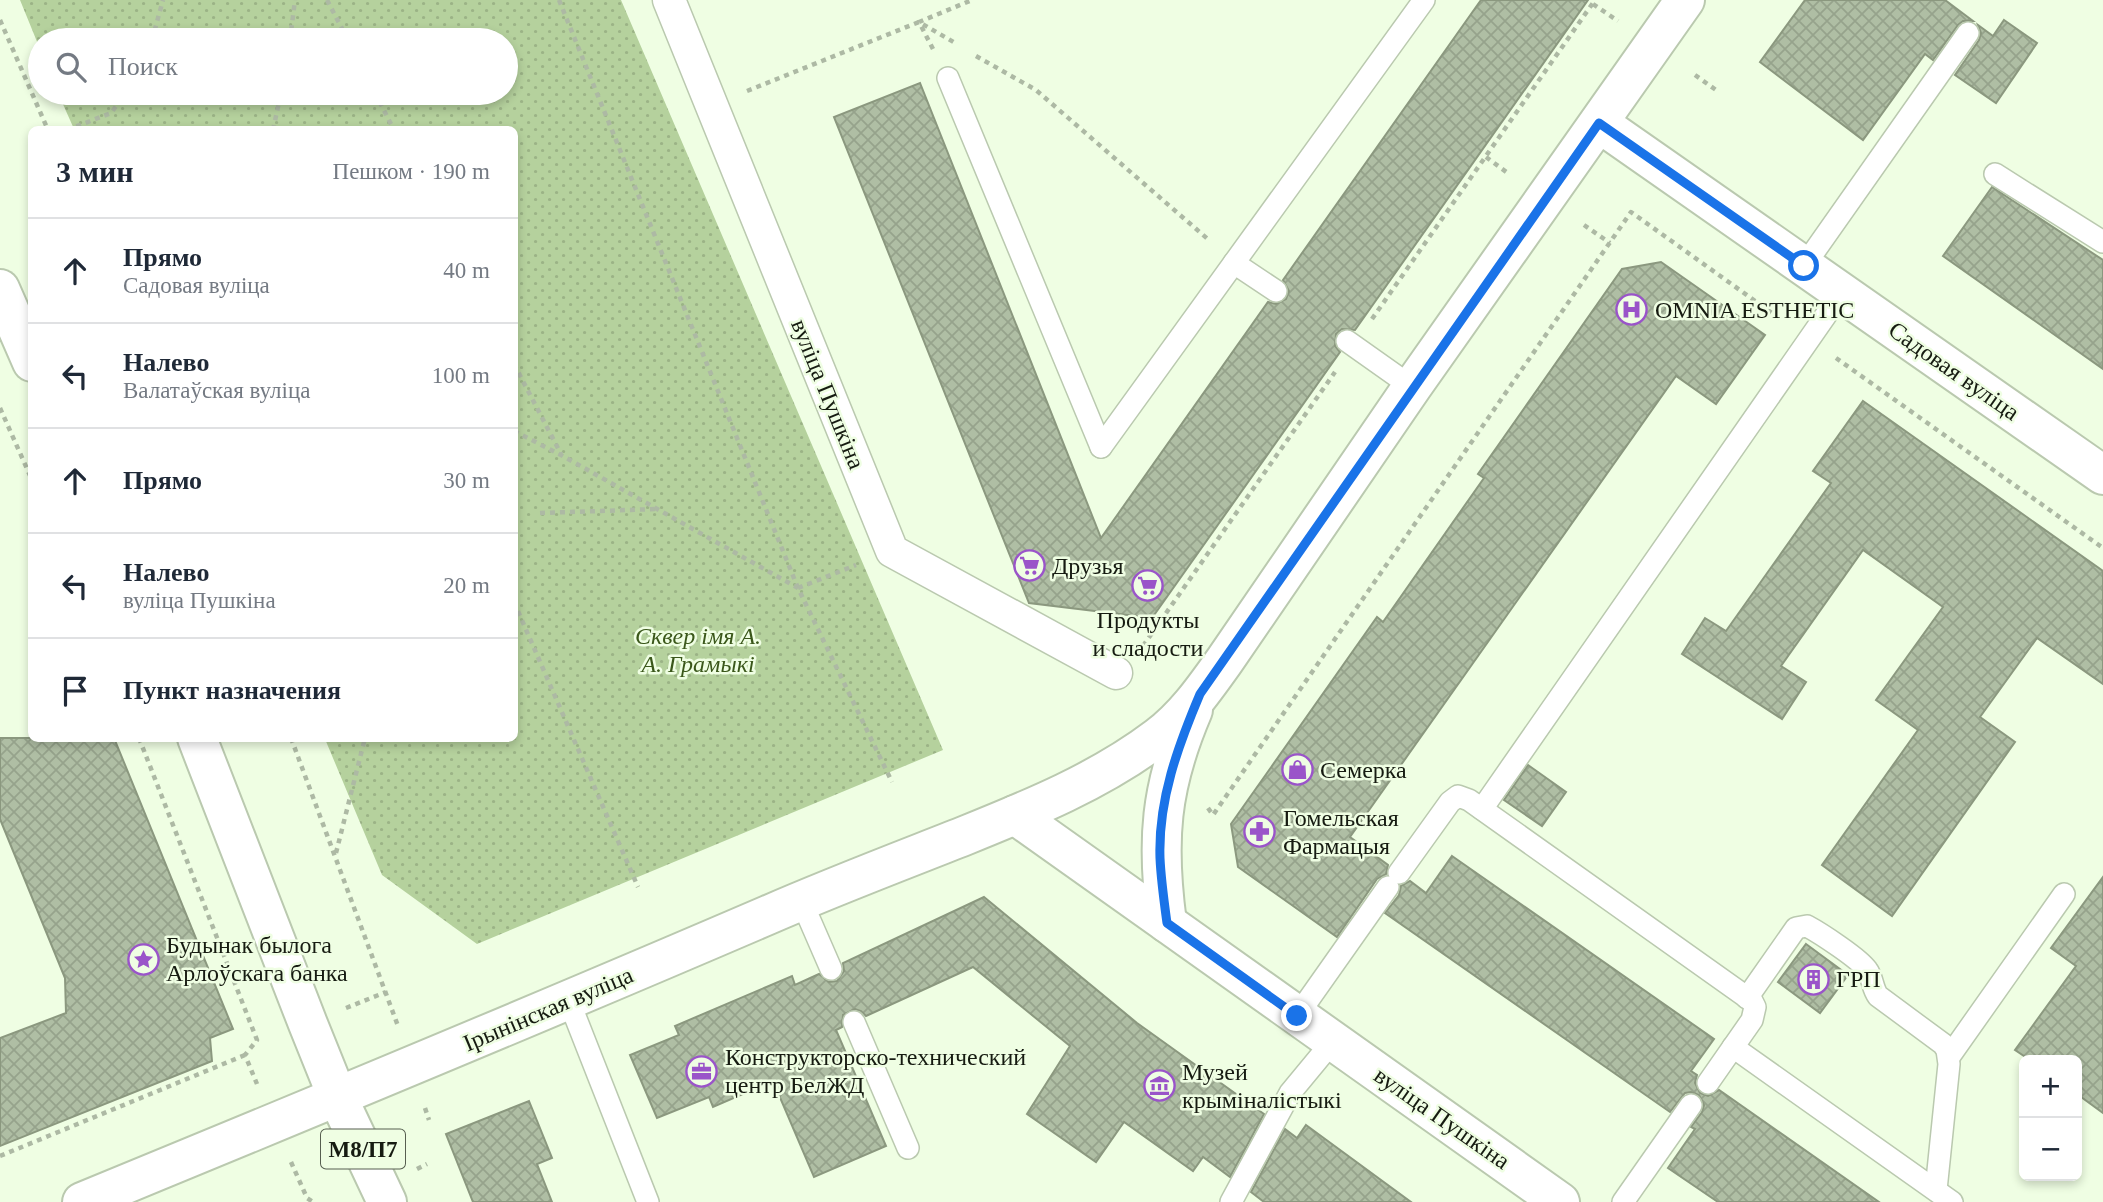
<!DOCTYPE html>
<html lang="ru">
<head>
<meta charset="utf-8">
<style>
  :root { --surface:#fff; --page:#f2f2f3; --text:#1f2937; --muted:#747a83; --line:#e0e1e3 }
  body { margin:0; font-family:Georgia,serif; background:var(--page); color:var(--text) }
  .controls { position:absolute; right:21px; bottom:21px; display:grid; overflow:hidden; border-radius:10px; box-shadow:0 4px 10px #0003 }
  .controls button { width:63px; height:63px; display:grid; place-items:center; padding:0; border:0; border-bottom:2px solid var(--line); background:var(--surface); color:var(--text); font:35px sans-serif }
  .stop { position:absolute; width:21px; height:21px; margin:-16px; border:5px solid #1a73e8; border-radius:50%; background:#fff }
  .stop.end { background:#1a73e8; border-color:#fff; box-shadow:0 2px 7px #0008 }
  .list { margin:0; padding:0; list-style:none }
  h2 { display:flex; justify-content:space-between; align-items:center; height:91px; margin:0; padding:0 28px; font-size:30px }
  h2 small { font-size:23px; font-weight:400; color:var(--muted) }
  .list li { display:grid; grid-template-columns:46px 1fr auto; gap:21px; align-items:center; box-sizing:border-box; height:105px; padding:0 28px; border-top:2px solid var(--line) }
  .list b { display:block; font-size:26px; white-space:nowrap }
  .list p { margin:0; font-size:23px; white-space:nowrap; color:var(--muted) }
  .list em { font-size:23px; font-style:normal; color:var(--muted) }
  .icon { flex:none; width:38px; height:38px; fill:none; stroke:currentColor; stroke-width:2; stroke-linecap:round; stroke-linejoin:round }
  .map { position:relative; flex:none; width:2103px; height:1202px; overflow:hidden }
  .search { position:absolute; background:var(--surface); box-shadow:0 4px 10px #0003; left:28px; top:28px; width:490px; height:77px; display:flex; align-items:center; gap:18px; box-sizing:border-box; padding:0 24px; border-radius:38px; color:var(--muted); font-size:26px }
  .panel { position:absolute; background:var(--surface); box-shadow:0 4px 10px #0003; left:28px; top:126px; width:490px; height:616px; border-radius:10px }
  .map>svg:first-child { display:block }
</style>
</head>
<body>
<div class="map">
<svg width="2103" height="1202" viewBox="0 0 2103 1202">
  <defs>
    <pattern id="park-dots" width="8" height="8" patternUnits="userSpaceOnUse" patternTransform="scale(1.75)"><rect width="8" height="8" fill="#b5d19d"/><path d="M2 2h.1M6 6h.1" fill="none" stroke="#9bb386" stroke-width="1.8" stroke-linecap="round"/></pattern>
    <pattern id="building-cross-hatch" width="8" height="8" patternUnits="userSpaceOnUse" patternTransform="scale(1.75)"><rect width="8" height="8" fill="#afbea4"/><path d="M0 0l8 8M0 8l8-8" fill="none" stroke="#96a38c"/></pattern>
  </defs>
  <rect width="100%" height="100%" fill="#effee3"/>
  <polygon fill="url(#park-dots)" points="20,0 621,0 943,750 477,944 382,875 325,739 514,738 514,130 74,129 58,93 506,93 506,40 40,40 40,49"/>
  <g fill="url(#building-cross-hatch)" stroke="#8b987f" stroke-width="2">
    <polygon points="1481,0 1588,0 1355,330 1342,329 1336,334 1335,346 1340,352 1152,618 1029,603 834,117 920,83 1101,538 1268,302 1276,304 1286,299 1289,291 1283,280"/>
    <polygon points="1805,0 1945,0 1973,21 1963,21 1958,25 1933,60 1925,54 1863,140 1760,62"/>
    <polygon points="2004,20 2037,43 1996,103 1955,75 1979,40 1981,33 1978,25 1993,36"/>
    <polygon points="1992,187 2103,260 2103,369 1943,256"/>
    <polygon points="1661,262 1765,335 1716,404 1676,376 1350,837 1388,865 1386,874 1377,879 1337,937 1238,867 1231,824 1377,617 1383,622 1484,478 1478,474 1622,269"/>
    <polygon points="1863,401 2103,571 2103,684 2037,638 1980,717 2015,742 1892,916 1822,865 1918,730 1876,700 1943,607 1863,550 1781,666 1806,682 1782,719 1682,654 1705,618 1726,631 1831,483 1813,471"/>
    <polygon points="0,738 114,738 233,1029 210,1038 212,1061 0,1146 0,1038 66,1013 65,978 0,819"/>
    <polygon points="1528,765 1566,792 1542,826 1504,800"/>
    <polygon points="1452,856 1714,1039 1691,1071 1697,1075 1695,1083 1700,1093 1708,1096 1719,1090 1879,1202 1718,1202 1668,1168 1695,1129 1691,1127 1702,1112 1704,1105 1699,1095 1691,1092 1685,1093 1670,1112 1385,913 1399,895 1401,886 1410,881 1426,893"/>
    <polygon points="2103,877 2103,1113 2077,1094 2077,1060 2030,1060 2015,1050 2076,966 2051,948"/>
    <polygon points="984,897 1137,1023 1264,1114 1230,1177 1203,1157 1193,1171 1124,1122 1096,1162 1027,1114 1070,1046 973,967 866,1016 861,1011 855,1009 843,1015 842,1027 836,1030 886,1146 814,1177 773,1081 713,1107 709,1097 657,1118 630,1055 679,1035 675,1026 792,976 795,985 819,974 829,982 837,981 844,971 843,963"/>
    <polygon points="1806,944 1848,975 1820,1013 1778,982"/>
    <polygon points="529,1101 552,1158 537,1164 552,1202 473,1202 446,1134"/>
    <polygon points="1306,1125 1411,1202 1264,1202 1251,1192 1285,1129 1297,1138"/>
  </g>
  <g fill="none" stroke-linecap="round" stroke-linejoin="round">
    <defs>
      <g id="service">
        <polyline points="948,78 1101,447"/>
        <polyline points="1995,174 2103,242"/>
        <polyline points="1234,263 1276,291"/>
        <polyline points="1804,266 1968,33"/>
        <polyline points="1347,341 1412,387"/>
        <polyline points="1101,447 1424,0"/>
        <polyline points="1482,809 1842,292"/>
        <polyline points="1399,873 1450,802 1458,796 1469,800 1752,1001 1755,1007 1752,1020 1708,1083"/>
        <polyline points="801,900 831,969"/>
        <path d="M1747 998 1796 928 1807 926C1820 933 1860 959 1867 970 1873 978 1872 988 1878 996L1943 1044 1947 1050 1949 1064 1936 1190"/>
        <polyline points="569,1001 648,1202"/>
        <polyline points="1297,1016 1388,887"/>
        <polyline points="854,1022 908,1148"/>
        <polyline points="1733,1047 1952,1202"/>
        <polyline points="1949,1057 2064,894"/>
        <polyline points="1231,1202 1290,1093 1333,1041"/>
        <polyline points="1623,1202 1691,1105"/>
      </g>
      <polyline id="pedestrian" points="669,0 892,551 1116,673"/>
      <polyline id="minor" points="1599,123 2103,475"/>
      <g id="tertiary">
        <polyline points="1015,815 1560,1202"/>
        <path d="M1167 923C1156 841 1160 787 1193 710"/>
        <path d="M82 1202C311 1108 540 1013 768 915 832 887 898 862 964 836 1031 809 1100 781 1158 737 1185 717 1205 688 1225 660L1412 387 1685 0"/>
      </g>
      <g id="primary">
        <polyline points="0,289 32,362"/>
        <polyline points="197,738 308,1024 337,1096 387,1202"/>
      </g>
    </defs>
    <use href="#service" stroke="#bac9af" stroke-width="24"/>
    <use href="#pedestrian" stroke="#bac9af" stroke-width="35"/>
    <use href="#minor" stroke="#bac9af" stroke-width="42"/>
    <use href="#tertiary" stroke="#bac9af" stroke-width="42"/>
    <use href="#primary" stroke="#bac9af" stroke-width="42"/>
    <g stroke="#adb9a4" stroke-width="4.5" stroke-dasharray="5 5" stroke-linecap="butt">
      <polyline points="327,0 348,40"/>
      <polyline points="559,0 798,588 892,782"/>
      <polyline points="1593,4 1618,21"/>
      <polyline points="0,20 48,130"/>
      <polyline points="152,40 163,0"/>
      <polyline points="290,40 295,0"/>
      <polyline points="933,49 919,22 972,0"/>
      <polyline points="976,56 1036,90 1210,241"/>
      <polyline points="1695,75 1716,90"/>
      <polyline points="747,91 919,22 957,44"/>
      <polyline points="375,93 394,130"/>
      <polyline points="67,130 111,113 126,93"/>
      <polyline points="273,130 281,93"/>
      <polyline points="1486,157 1509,174"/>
      <polyline points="1584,225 1610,243"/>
      <polyline points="1372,319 1595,0"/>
      <polyline points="1836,358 2103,548"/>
      <polyline points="514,364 561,454"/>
      <polyline points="0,408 32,480"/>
      <polyline points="514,431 561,455 798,588"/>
      <polyline points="540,513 658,509"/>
      <polyline points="798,588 856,565"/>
      <polyline points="514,602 638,887"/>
      <polyline points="1143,646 1335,372"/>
      <polyline points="139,738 257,1040 245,1055 257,1084"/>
      <polyline points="291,738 398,1026"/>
      <polyline points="1208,808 1213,815 1631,212 1783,321"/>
      <polyline points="336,853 365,738"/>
      <polyline points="346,1008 386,992"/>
      <polyline points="425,1108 429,1120"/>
      <polyline points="0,1156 245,1055"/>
      <polyline points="291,1162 307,1198 313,1202"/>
      <polyline points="417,1169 427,1164"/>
    </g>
    <use href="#service" stroke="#fff" stroke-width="21"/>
    <use href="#pedestrian" stroke="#fff" stroke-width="32"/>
    <use href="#minor" stroke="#fff" stroke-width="38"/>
    <use href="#tertiary" stroke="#fff" stroke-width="38"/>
    <use href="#primary" stroke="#fff" stroke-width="38"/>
  </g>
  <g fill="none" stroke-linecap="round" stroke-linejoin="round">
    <path stroke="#1a73e8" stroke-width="9" d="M1297 1016 1167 923C1164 901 1161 880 1160 858 1158 800 1178 746 1200 694L1599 123 1804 266"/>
  </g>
  <defs>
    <symbol id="hospital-ring" viewBox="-11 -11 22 22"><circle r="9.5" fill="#effee3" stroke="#9a54c9" stroke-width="1.5"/><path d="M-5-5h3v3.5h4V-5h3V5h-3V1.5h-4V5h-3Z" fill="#9a54c9"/></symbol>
    <symbol id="supermarket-ring" viewBox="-11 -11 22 22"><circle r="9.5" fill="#effee3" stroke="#9a54c9" stroke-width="1.5"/><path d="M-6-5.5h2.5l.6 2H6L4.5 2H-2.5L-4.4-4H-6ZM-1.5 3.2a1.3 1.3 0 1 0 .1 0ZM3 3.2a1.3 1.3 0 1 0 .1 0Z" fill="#9a54c9"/></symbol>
    <symbol id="shop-ring" viewBox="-11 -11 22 22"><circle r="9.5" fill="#effee3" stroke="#9a54c9" stroke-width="1.5"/><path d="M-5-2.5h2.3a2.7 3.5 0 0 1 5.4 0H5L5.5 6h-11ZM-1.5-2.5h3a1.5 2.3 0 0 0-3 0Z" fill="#9a54c9"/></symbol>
    <symbol id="pharmacy-ring" viewBox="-11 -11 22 22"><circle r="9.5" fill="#effee3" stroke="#9a54c9" stroke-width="1.5"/><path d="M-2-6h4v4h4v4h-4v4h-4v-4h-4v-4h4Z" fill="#9a54c9"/></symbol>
    <symbol id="sight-ring" viewBox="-11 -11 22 22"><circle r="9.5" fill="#effee3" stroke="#9a54c9" stroke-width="1.5"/><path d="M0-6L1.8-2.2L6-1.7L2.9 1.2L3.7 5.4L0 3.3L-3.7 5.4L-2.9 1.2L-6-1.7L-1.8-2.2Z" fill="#9a54c9"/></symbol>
    <symbol id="building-ring" viewBox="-11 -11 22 22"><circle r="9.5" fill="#effee3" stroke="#9a54c9" stroke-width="1.5"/><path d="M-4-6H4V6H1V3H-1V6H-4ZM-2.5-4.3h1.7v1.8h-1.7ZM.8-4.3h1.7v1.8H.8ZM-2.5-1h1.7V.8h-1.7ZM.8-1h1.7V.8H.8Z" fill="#9a54c9"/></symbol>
    <symbol id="office-ring" viewBox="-11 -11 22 22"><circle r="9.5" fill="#effee3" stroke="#9a54c9" stroke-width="1.5"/><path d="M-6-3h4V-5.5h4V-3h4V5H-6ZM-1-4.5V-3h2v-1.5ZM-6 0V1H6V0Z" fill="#9a54c9"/></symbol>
    <symbol id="museum-ring" viewBox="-11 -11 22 22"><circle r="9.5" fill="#effee3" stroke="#9a54c9" stroke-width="1.5"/><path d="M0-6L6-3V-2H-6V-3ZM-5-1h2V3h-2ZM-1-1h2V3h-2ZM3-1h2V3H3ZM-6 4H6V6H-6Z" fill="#9a54c9"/></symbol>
  </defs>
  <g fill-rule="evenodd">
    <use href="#hospital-ring" x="1614" y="292" width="35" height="35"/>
    <use href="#supermarket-ring" x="1012" y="548" width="35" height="35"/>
    <use href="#supermarket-ring" x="1130" y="568" width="35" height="35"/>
    <use href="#shop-ring" x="1280" y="752" width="35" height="35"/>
    <use href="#pharmacy-ring" x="1242" y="814" width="35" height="35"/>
    <use href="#sight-ring" x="126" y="942" width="35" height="35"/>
    <use href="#building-ring" x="1796" y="962" width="35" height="35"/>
    <use href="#office-ring" x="684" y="1054" width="35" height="35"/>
    <use href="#museum-ring" x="1142" y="1068" width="35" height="35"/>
  </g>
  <g text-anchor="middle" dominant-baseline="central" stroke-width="5" stroke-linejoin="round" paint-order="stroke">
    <rect fill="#effee3" stroke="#575f50" stroke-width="2" x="321" y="1129.5" width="84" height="39" rx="5"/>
    <g font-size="23" font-weight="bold" fill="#161b11">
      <text x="363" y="1149">М8/П7</text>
    </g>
    <g font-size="24" fill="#161b11" stroke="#effee3" text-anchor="start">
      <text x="1655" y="310">OMNIA ESTHETIC</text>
      <text x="1052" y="566">Друзья</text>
      <text x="1148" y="620" text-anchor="middle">Продукты<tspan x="1148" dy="28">и сладости</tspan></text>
      <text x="1320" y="770">Семерка</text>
      <text x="1283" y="818">Гомельская<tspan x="1283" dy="28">Фармацыя</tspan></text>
      <text x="166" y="945">Будынак былога<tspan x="166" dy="28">Арлоўскага банка</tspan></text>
      <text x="1836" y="979">ГРП</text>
      <text x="725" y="1057">Конструкторско-технический<tspan x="725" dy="28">центр БелЖД</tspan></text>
      <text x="1182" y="1072">Музей<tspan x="1182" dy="28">крыміналістыкі</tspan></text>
    </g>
    <g font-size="24" fill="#161b11" stroke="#effee3">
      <text transform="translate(1954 371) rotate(35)">Садовая вуліца</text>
      <text transform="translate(828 394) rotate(68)">вуліца Пушкіна</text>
      <text transform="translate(548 1009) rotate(-23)">Ірынінская вуліца</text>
      <text transform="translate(1442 1118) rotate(35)">вуліца Пушкіна</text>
    </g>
    <g font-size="24" font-style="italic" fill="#3a571a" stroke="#effee3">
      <text x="698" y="636">Сквер імя А.<tspan x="698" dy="28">А. Грамыкі</tspan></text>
    </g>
  </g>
</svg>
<div class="controls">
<button>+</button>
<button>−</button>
</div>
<div class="stop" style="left:1804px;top:266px"></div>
<div class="stop end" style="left:1297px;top:1016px"></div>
<div class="search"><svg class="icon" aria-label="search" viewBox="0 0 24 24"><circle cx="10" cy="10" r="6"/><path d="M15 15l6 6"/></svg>Поиск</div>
<section class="panel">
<h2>3 мин<small>Пешком · 190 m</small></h2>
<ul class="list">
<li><svg class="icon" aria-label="ahead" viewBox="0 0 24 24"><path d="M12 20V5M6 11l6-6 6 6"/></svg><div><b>Прямо</b><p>Садовая вуліца</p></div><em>40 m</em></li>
<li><svg class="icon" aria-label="left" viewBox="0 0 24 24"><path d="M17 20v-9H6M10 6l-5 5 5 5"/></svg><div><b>Налево</b><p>Валатаўская вуліца</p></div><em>100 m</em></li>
<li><svg class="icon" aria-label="ahead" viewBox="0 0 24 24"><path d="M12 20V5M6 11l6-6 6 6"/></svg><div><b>Прямо</b></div><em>30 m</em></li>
<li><svg class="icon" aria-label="left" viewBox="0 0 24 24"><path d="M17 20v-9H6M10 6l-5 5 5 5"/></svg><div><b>Налево</b><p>вуліца Пушкіна</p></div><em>20 m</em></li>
<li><svg class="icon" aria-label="arrive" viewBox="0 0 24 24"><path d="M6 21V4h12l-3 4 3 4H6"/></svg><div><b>Пункт назначения</b></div></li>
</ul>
</section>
</div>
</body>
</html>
